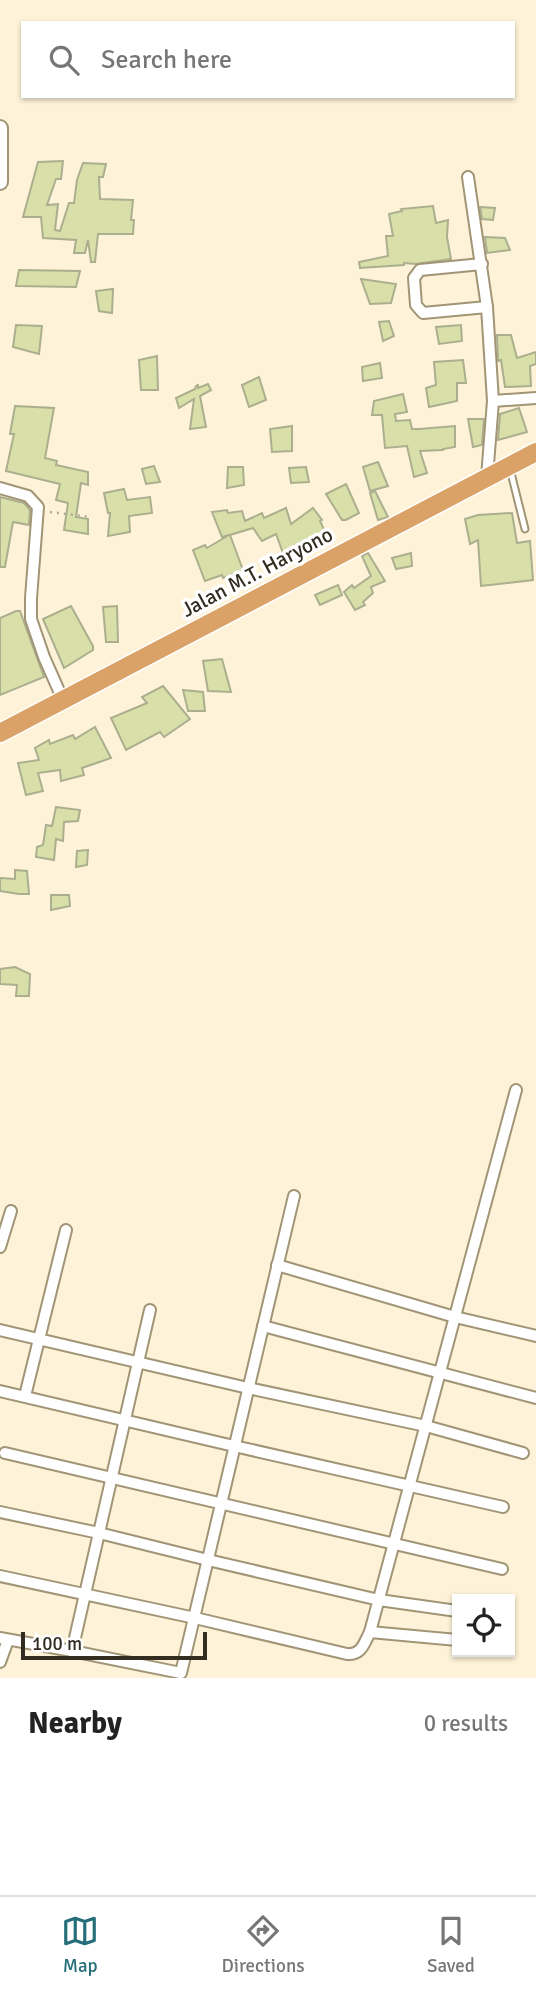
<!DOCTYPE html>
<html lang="en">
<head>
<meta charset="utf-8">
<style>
  :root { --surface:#fff; --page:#f6f6f6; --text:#222; --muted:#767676; --line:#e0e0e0; --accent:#266d7a }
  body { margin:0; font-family:Signika,sans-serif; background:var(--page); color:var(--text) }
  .controls { position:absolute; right:21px; bottom:21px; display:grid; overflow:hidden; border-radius:0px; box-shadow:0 2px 5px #0004 }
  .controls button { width:63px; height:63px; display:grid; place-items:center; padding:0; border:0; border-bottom:2px solid var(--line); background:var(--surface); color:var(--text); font:35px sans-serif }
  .scale { position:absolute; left:21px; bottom:18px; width:186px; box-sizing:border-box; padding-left:7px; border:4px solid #322d20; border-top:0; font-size:19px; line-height:24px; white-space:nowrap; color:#322d20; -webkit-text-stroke:5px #fff; paint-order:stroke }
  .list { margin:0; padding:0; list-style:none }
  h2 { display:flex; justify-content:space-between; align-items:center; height:91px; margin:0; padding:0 28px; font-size:30px }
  h2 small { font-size:23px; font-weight:400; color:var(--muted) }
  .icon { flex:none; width:38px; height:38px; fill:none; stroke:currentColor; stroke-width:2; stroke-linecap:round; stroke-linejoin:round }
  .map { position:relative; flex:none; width:536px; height:1678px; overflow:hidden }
  .search { position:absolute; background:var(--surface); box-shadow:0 2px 5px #0004; left:21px; right:21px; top:21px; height:77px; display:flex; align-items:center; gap:18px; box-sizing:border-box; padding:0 24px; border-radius:0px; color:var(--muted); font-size:26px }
  .sheet { height:217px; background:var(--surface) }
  nav { display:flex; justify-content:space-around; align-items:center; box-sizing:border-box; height:98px; border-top:2px solid var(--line); background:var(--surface); font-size:19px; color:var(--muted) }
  nav a { display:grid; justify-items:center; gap:4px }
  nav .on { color:var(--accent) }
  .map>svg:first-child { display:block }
</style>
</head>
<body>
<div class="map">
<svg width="536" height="1678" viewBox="0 0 536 1678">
  <rect width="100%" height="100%" fill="#fef3d8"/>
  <g fill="#d8dfa9" stroke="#abaf8e" stroke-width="2">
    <polygon points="63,161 61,179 56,179 47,205 58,204 55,230 60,231 69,203 74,203 77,180 83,163 106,164 103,177 99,177 100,199 133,200 131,220 134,220 133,234 98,234 95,262 91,262 88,240 85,253 74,253 76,240 43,238 41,217 23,217 38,162"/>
    <polygon points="433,206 436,223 448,220 447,237 451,259 416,264 404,263 404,265 360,268 359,262 388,256 386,236 393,236 389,214 402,211 401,209"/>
    <polygon points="480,207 495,208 493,220 482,219"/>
    <polygon points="485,237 505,238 510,250 487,253"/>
    <polygon points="19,270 80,271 76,287 16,286"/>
    <polygon points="361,279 396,284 391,303 370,304"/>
    <polygon points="113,289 112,313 99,311 96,291"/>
    <polygon points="389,321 394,336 383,341 379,322"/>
    <polygon points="16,325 42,326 39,354 13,347"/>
    <polygon points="461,325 462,341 439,344 436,327"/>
    <polygon points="497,335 511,335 517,358 536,352 536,364 530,366 531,386 505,387 501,360 498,361"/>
    <polygon points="157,356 158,390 141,390 139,360"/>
    <polygon points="463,360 466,383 457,383 457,401 429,407 426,388 436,385 434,362"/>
    <polygon points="380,363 382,378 363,381 362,367"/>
    <polygon points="259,377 266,400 249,407 242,385"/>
    <polygon points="208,384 211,390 200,396 206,427 190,429 194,399 179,408 176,398 195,389 196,386 198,385 198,388"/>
    <polygon points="403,394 407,412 395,414 396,421 410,420 412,429 419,429 455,426 455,447 443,449 443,450 420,451 427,473 414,477 407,446 385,448 382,415 372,415 374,401"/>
    <polygon points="15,406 54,408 45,458 57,461 56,465 88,472 88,485 81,483 76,517 88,519 88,534 64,530 68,503 56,500 60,484 6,471 14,434 10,434"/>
    <polygon points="519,408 527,432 498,440 500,414"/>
    <polygon points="468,419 484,419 482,445 473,447"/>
    <polygon points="292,426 292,451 272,452 270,429"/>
    <polygon points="378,462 388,486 370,491 363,467"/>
    <polygon points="154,466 160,482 146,484 142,469"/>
    <polygon points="228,467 243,467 244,485 227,488"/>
    <polygon points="306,467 309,482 291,483 289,468"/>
    <polygon points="346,484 359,513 346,520 342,520 326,494"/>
    <polygon points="124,489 127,500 150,497 152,513 129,516 130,532 108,536 110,513 108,513 104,493"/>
    <polygon points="375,491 388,517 378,520 370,493"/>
    <polygon points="0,497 24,503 30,510 29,525 13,522 5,567 0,567"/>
    <polygon points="286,508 291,524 313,508 322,520 320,521 330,542 304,553 305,555 287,566 282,557 284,556 276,534 262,541 253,528 230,535 243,570 223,578 222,575 205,581 193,550 205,545 207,548 229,535 222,537 212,512 227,510 228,513 242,511 245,521 262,513 264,518"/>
    <polygon points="512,513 517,543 530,541 533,580 481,586 478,540 470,544 465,519 478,515"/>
    <polygon points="368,553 385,581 371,587 373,593 363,602 365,605 355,610 344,592 352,585 354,588 371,576 362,556"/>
    <polygon points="411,553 412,566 396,569 392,558"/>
    <polygon points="338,585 342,595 320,605 315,595"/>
    <polygon points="71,606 93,646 93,650 64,668 43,619"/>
    <polygon points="117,606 118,642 106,642 103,607"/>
    <polygon points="16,611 20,611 44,677 0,695 0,618"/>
    <polygon points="222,659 231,692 208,691 203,661"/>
    <polygon points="163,686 190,719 164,737 160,732 126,750 111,718 147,703 142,697"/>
    <polygon points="183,690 203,692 205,711 188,711"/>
    <polygon points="95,727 111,758 82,768 84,775 61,781 60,770 38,773 43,791 26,795 18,763 39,760 35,748 49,740 50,744 73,735 75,739"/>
    <polygon points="56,807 80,810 78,821 64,822 63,841 56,839 54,860 36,857 37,847 43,845 46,825 52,826"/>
    <polygon points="88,850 87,865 76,867 77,851"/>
    <polygon points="15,870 27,871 29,894 19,894 0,891 0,878 15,879"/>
    <polygon points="51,895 69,895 70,906 51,910"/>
    <polygon points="15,967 30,974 29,996 16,996 17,985 0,984 0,969"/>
  </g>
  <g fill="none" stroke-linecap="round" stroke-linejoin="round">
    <defs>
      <polyline id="service" points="510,469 525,529"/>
      <g id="minor">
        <polyline points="468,177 487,307 493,401 487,477"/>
        <polyline points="482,264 420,270 414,278 416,305 423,313 487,307"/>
        <polyline points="493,401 536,398"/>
        <polyline points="0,488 28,496 38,507 31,598 31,619 44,657 63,700"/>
        <polyline points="0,1247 11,1211"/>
        <polyline points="277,1265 455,1317 536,1336"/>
        <polyline points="263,1326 536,1398"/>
        <polyline points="0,1330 248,1388 426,1426 523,1453"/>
        <polyline points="0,1391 234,1446 503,1507"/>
        <polyline points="25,1396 66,1230"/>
        <polyline points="5,1453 502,1569"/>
        <polyline points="0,1512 99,1533 208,1560 379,1600 457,1611"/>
        <path d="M0 1576 195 1618 347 1654C362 1655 364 1643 370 1632L516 1090"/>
        <polyline points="370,1632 457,1640"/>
        <polyline points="0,1638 72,1651 181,1673 294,1196"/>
        <polyline points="72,1651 150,1310"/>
        <polyline points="0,1662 8,1640"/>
      </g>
      <polyline id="secondary" points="0,128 0,182"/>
      <polyline id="trunk" points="0,733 536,452"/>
    </defs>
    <use href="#service" stroke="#a19576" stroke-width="9"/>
    <use href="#minor" stroke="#a19576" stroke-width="14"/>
    <use href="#secondary" stroke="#a19576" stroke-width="18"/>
    <use href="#trunk" stroke="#fff" stroke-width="21"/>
    <polyline stroke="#b4ab95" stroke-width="2.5" stroke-dasharray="2 5" stroke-linecap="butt" points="50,512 91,517"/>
    <use href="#service" stroke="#fff" stroke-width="5"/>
    <use href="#minor" stroke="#fff" stroke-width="10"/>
    <use href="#secondary" stroke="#fff" stroke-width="14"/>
    <use href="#trunk" stroke="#dba268" stroke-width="18"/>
  </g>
  <g text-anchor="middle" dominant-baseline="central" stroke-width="7" stroke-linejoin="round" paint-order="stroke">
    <g font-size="21" fill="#322d20" stroke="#fff">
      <text transform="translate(257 572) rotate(-28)">Jalan M.T. Haryono</text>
    </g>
  </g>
</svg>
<div class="controls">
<button><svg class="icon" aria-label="locate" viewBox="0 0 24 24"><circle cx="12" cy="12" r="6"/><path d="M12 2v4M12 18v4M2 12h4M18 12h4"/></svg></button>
</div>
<div class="scale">100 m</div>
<div class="search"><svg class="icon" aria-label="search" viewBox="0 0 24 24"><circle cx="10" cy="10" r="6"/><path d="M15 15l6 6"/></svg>Search here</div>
</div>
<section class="sheet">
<h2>Nearby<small>0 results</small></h2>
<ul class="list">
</ul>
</section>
<nav>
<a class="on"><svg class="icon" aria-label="map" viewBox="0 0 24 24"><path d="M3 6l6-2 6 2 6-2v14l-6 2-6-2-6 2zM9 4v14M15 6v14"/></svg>Map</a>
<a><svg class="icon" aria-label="directions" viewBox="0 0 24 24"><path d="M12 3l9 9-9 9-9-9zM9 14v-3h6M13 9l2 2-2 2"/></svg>Directions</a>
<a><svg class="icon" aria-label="saved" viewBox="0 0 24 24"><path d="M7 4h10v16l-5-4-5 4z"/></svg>Saved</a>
</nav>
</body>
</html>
